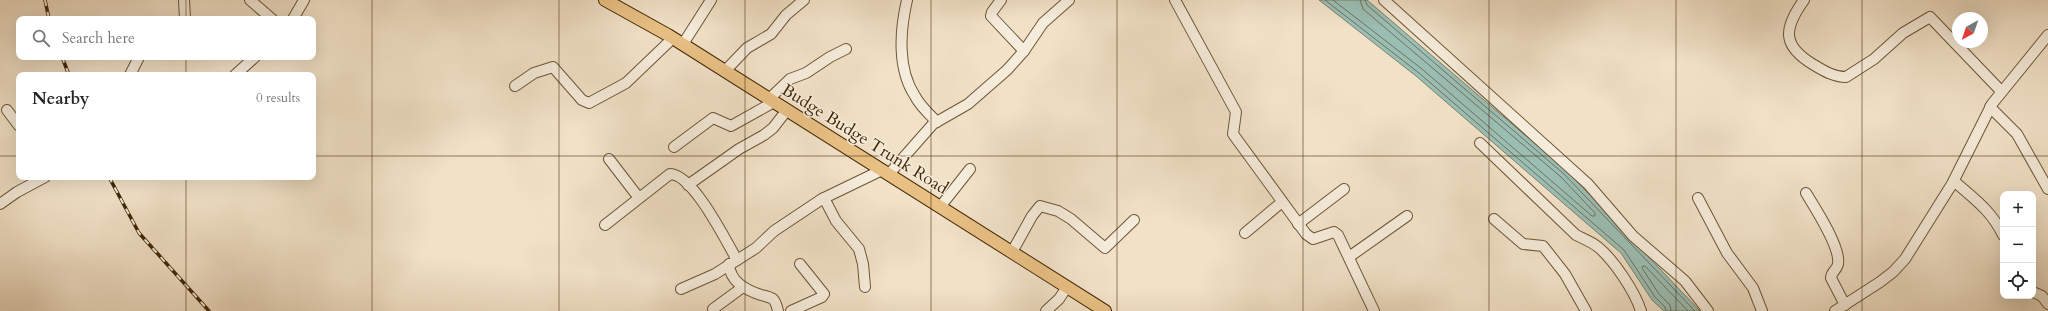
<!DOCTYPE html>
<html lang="en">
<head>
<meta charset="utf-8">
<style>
  :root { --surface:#fff; --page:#f2f2f2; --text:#222; --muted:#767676; --line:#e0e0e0 }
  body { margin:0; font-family:Cardo,serif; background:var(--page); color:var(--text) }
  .controls { position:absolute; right:12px; bottom:12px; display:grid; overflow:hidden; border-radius:8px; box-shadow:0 4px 16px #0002 }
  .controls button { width:36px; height:36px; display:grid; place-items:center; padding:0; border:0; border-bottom:1px solid var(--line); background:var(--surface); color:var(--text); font:20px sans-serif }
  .compass { position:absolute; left:1952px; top:12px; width:36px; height:36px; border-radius:50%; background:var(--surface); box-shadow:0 4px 16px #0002; rotate:220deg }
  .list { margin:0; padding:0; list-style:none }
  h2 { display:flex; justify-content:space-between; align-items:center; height:52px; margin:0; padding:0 16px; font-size:17px }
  h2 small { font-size:13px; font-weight:400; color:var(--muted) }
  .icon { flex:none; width:22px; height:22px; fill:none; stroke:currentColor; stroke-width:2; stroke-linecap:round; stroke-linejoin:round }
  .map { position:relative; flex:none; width:2048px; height:311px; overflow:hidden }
  .search { position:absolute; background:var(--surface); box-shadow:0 4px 16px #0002; left:16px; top:16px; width:300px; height:44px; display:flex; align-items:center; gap:10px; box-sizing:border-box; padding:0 14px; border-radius:8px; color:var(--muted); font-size:15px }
  .panel { position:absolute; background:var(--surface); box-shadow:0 4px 16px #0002; left:16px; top:72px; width:300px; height:108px; border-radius:8px }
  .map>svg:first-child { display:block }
</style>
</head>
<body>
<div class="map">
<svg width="2048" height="311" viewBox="0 0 2048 311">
  <rect width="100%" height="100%" fill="#f1e1c7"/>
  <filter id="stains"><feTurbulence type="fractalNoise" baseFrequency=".005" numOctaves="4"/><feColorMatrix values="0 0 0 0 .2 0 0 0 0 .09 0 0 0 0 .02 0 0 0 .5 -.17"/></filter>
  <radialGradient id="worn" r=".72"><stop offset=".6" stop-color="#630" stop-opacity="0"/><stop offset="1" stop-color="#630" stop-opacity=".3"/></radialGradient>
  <polygon fill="#9bbeb4" stroke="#77826e" points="1319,0 1367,0 1567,171 1700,311 1664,311 1652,300 1621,253 1416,76"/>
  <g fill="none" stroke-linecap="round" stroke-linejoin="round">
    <g stroke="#6e725d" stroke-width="1">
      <polyline points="1325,0 1419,73 1624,250 1655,297 1665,307 1666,311"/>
      <polyline points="1333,0 1422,69 1592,216 1595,216 1595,213 1561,177 1363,9 1360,0"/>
      <polyline points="1365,0 1367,5 1564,174 1695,311"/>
      <polyline points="1671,311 1670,305 1659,294 1642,268 1643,266 1645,266 1688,311"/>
    </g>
    <defs>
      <g id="minor">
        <polyline points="184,0 185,19"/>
        <polyline points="250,0 272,19"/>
        <path d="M907 0C900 30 897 69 915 96 920 106 929 114 937 122"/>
        <polyline points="1001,0 992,12 991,16 1024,51"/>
        <polyline points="1175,0 1236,112 1233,134 1306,234 1313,239 1334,232 1338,235 1374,311"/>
        <polyline points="1384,0 1588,184 1633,236 1685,281 1708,311"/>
        <path d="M1804 0C1783 29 1782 46 1814 65 1824 71 1834 77 1846 77L1874 59 1903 33 1930 17 2001 91"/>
        <polyline points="293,19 304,0"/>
        <polyline points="683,44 711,0"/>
        <polyline points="725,71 747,48 771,34 786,15 804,0"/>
        <polyline points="130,75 139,57"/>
        <polyline points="235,75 255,57"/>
        <polyline points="515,86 534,73 553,67 582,100 589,103 626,83 673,38"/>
        <polyline points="769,99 790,79 806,73 830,57 846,49"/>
        <polyline points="1990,107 2017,134 2048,189"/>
        <polyline points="7,110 19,126"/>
        <path d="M1480 143 1576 235C1584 239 1592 242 1598 247 1614 260 1635 292 1641 311"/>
        <polyline points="674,147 713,118 731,126 774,102"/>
        <polyline points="609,159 639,198"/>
        <polyline points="889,174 933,124 968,104 1007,70 1024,51 1043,23 1069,0"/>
        <path d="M1954 181C1974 199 1991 210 2003 235"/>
        <polyline points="688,185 739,149 764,135 773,128 787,110"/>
        <path d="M1806 193C1815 208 1841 247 1838 264 1837 270 1831 272 1831 278L1845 305"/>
        <polyline points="824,198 836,221 859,249 863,264 865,287"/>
        <polyline points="1698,198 1727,253 1753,288 1762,311"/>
        <polyline points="0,204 17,192 45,177"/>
        <polyline points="940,207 970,169"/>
        <polyline points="1494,219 1523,244 1543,246 1565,274 1586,311"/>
        <polyline points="1298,224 1344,189"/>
        <path d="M605 225 670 174C693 174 726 241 737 260"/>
        <polyline points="1245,233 1282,202"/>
        <polyline points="1012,252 1032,216 1040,206 1058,211 1071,219 1105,248 1134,220"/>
        <polyline points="1349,257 1407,216"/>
        <path d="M729 264C730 282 746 290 761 295 765 296 770 297 773 299 776 302 777 307 778 311"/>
        <polyline points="681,289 715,274 756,248 774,231 822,199 882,170"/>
        <polyline points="2033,292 2042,296 2048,304"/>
        <polyline points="713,309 743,287"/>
        <polyline points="791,311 822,297 824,294 800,264"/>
        <polyline points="1046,311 1059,299 1067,287"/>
        <polyline points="1835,311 1880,282 1893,272 1905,259 1952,184 1992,104 2048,35"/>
      </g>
      <polyline id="major" points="605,0 668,35 1105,311"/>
    </defs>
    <use href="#minor" stroke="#6c5636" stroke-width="12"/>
    <use href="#major" stroke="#402706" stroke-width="14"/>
    <use href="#minor" stroke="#f6ecdb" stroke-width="10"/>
    <use href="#major" stroke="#e8c084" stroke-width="12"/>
    <defs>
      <g id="rail">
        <polyline points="45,0 49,19"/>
        <polyline points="62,57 69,75"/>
        <polyline points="109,177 139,233 209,311"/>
      </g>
    </defs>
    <use href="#rail" stroke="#402706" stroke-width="3.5"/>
    <use href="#rail" stroke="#f6ecdb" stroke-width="2" stroke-dasharray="6" stroke-linecap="butt"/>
  </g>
  <path fill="none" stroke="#402706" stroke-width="1" stroke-opacity="0.55" d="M186 0V19M372 0V311M559 0V311M745 0V311M931 0V311M1117 0V311M1303 0V311M1489 0V311M1676 0V311M1862 0V311M186 57V75M0 156H19M313 156H2048M186 177V311"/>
  <g text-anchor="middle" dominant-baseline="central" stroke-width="3" stroke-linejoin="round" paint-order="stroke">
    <g font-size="17" fill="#402706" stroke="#f6ecdb">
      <text transform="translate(865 139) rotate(32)">Budge Budge Trunk Road</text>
    </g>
  </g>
  <rect width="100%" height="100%" filter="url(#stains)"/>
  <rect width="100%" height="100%" fill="url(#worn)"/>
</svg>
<div class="controls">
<button>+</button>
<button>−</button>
<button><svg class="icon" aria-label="locate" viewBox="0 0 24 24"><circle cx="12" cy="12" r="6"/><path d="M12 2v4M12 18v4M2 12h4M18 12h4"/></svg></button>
</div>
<svg class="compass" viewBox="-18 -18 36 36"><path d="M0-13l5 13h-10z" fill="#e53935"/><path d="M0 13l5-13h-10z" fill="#767676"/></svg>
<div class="search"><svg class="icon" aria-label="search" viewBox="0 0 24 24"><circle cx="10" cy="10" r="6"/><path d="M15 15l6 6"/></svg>Search here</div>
<section class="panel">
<h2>Nearby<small>0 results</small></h2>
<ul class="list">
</ul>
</section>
</div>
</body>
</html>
